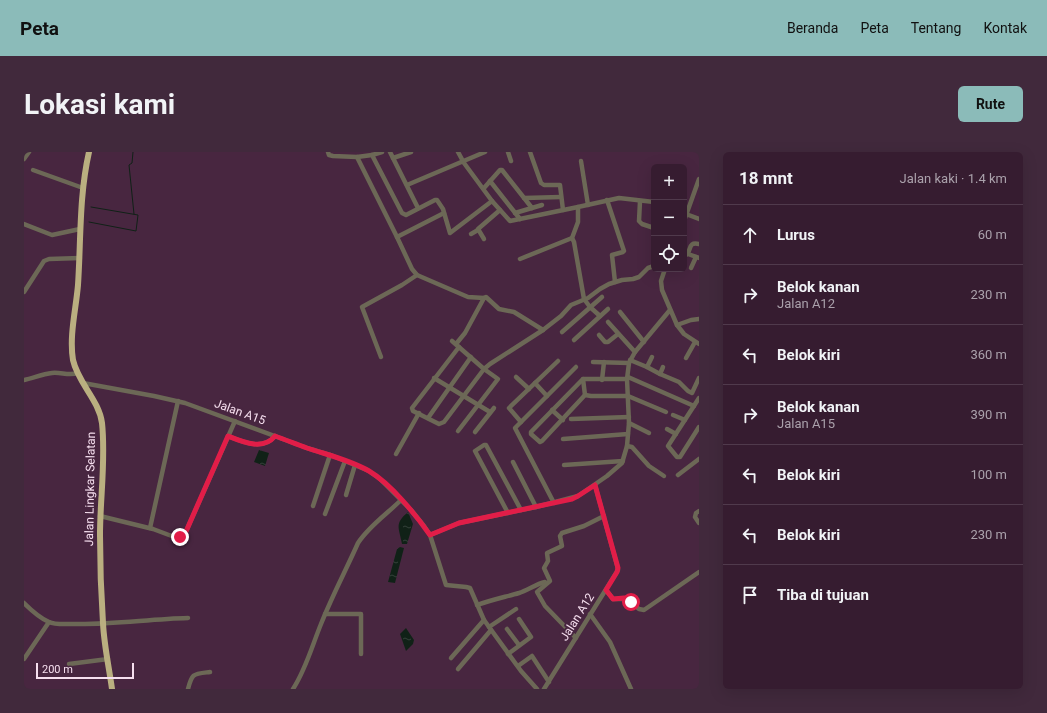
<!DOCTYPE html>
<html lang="id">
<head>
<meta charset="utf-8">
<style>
  :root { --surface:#361c30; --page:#41293c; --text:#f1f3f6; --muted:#aaa1ab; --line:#503a4c; --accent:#8bbbb9 }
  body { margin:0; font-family:Roboto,sans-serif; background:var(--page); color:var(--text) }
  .controls { position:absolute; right:12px; top:12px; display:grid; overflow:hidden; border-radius:6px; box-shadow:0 4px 16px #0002 }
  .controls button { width:36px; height:36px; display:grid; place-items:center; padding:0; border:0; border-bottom:1px solid var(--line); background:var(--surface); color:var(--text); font:20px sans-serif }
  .scale { position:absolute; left:12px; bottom:10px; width:98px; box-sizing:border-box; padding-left:4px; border:2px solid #f6dfef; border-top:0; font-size:11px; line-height:14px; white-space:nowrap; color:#f6dfef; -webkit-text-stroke:3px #482640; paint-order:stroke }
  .stop { position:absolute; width:12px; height:12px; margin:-9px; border:3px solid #e11d48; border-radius:50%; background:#fff }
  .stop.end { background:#e11d48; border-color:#fff; box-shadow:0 1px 4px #0008 }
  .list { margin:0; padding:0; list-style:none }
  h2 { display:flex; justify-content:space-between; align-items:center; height:52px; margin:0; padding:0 16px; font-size:17px }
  h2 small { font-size:13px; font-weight:400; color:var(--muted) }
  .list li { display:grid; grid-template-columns:26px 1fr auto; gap:12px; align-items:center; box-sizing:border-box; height:60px; padding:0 16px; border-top:1px solid var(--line) }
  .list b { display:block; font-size:15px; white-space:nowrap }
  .list p { margin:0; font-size:13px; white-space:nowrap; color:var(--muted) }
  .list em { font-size:13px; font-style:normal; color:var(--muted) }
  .icon { flex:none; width:22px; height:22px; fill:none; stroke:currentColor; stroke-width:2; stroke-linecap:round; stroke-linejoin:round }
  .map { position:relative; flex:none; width:675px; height:537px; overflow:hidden; border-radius:6px }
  header { display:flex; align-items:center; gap:24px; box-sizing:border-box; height:56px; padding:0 20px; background:var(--accent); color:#111 }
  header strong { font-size:19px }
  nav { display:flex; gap:22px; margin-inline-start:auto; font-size:14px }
  .intro { display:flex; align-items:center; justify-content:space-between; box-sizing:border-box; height:96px; padding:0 24px }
  h1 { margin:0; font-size:28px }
  .button { padding:10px 18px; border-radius:6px; background:var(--accent); color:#111; font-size:14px; font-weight:700 }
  main { display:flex; gap:24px; padding:0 24px }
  aside { flex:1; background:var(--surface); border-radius:6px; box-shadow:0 4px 16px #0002 }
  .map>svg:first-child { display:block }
</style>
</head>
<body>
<header>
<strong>Peta</strong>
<nav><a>Beranda</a><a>Peta</a><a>Tentang</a><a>Kontak</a></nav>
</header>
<div class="intro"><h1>Lokasi kami</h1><a class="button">Rute</a></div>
<main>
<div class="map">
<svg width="675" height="537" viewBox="0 0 675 537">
  <defs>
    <pattern id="water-ripples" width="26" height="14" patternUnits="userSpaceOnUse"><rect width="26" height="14" fill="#102117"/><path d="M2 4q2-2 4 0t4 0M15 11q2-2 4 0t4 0" fill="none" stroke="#334139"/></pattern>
  </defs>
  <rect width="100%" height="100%" fill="#482640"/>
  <g fill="url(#water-ripples)">
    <polygon points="235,298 245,301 241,314 230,310"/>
    <path d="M384 360 389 372 383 392H378C375 375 370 372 384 360Z"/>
    <polygon points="376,395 380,396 371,431 364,430 373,397"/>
    <polygon points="382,476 390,488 389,492 382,499 376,482"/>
  </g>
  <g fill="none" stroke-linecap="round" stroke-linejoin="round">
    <g stroke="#102117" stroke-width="1">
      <polyline points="109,0 108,11 105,13 110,62"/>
      <polyline points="65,70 112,79 114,63 67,55"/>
    </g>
    <g stroke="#6c6856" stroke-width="4.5">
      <polyline points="304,0 305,3 309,4 333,5 348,3 378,61 382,63 411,48 413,48 419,57 426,81 468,49"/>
      <polyline points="366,0 394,56"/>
      <polyline points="434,0 440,11 468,49 486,69 554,55"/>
      <polyline points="484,0 487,9"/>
      <polyline points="506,0 517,31 520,33 536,33 539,58"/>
      <polyline points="348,3 358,0"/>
      <polyline points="333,5 373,85 420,61"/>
      <polyline points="369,6 387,0"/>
      <polyline points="0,7 5,0"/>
      <polyline points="557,9 564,53"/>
      <polyline points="9,18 59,36"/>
      <polyline points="466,29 496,67"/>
      <polyline points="383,33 461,0"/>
      <polyline points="460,36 476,18 478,18 508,56"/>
      <polyline points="500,46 537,45"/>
      <polyline points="583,48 600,99 599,100 588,103 591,130"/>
      <polyline points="616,49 615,69 618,72 630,76"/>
      <polyline points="491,61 518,53"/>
      <polyline points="662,62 675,67"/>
      <polyline points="660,69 675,27"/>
      <polyline points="0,72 28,83 56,77"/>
      <polyline points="447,82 454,78"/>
      <polyline points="373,85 388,117 393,123 444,145 460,146"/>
      <polyline points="460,87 454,77 476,58"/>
      <polyline points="664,102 675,106"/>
      <path d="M660 104C669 101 662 89 675 92"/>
      <polyline points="496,107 548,86"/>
      <polyline points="667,116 672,105"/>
      <polyline points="641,117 637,129 638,138 653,173 660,182 675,192"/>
      <polyline points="0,140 20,109 25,107 56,106"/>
      <polyline points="596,160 620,190"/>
      <polyline points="576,164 566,155 560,147 550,90 548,86 554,70 554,55 595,46 630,50"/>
      <polyline points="584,170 611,200"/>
      <polyline points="653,173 667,168 675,167"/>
      <polyline points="538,180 578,145"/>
      <polyline points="575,183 581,190 584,190 594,182"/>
      <polyline points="550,188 584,157"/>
      <polyline points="428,189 460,217 474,227 434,279"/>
      <polyline points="432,192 441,181 460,146 462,145 475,157 490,160 519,178"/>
      <polyline points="435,195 388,256 389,259 415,272 420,270 460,217 466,212 519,178 537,164 547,153 564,146 576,137 585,132 598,128 609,127 615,125 624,116 630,114"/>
      <polyline points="357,205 338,155 378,133 393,123"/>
      <polyline points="662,206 671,190"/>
      <polyline points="606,208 623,215 628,205"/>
      <polyline points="569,210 605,211"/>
      <polyline points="623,215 636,222 639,215"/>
      <polyline points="636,222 655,230 664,239 668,241 675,226"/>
      <polyline points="492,225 505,237"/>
      <polyline points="604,225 670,254"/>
      <polyline points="410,226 466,260"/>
      <polyline points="559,227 561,243"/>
      <polyline points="603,227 559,227 507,280 507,282 516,290 518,289 561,243 567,244 604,244 642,260"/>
      <path d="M0 228C9 226 19 222 28 221 37 220 45 224 54 221"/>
      <polyline points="578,228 580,210"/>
      <polyline points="59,231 130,244 161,251 283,296 309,304 345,319 356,327 387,358 400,374 406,383 422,433 442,435 446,436 460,468 497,519 513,537"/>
      <polyline points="511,231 523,244"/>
      <polyline points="675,246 644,294 653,305 656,305 675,275"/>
      <polyline points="528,258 539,268"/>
      <polyline points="649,263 661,268"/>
      <polyline points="404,266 447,205"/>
      <polyline points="547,267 605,265"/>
      <polyline points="497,270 485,256 534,209"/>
      <polyline points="605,271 625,281"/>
      <polyline points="643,277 652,282"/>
      <polyline points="451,280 470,256"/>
      <path d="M204 284C219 290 239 299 251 284"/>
      <polyline points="539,287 604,282"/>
      <polyline points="603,294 608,295 625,314 640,324"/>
      <polyline points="372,302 395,261"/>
      <polyline points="489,310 512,355"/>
      <polyline points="540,313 599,309"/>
      <polyline points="654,323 675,307"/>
      <polyline points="322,343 331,313"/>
      <polyline points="530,351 491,276 552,215"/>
      <polyline points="289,354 306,303"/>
      <polyline points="675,359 672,361 671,365 675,371"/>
      <polyline points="484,361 451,299 460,293 462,293 497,358"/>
      <polyline points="301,362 321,309"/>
      <polyline points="76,364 129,377 153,386 160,384 211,269"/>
      <polyline points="126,376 154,249"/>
      <polyline points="406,383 435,371 512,355 554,344 583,324 598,311 603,294 605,271 603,227 605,211 611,200 646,158"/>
      <polyline points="582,438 589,447 602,447 615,457 620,458 675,420"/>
      <path d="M0 451C7 458 16 466 25 470 31 473 42 472 49 472 87 473 125 467 164 466"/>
      <path d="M453 453C467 448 481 445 495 441 504 438 512 432 521 430L522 431"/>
      <polyline points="301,462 337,462 337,502"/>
      <polyline points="566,462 586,490 607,537"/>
      <polyline points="465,475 492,457"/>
      <polyline points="483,477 495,493"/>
      <polyline points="552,486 521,454 513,440 526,429 520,416 524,409 523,401 538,394 536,384 538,381 560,374 580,364"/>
      <polyline points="484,502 507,485 495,467"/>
      <polyline points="427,506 460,468"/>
      <polyline points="0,507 25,470"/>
      <polyline points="45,512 84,507"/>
      <polyline points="494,514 508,504 525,530"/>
      <polyline points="434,517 467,478"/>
      <path d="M164 537C168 521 169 522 186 520"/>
      <path d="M269 537C282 517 288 494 297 472 308 444 322 418 334 391 345 374 363 362 377 348"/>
      <polyline points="520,537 594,418 593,413 571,333"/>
    </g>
    <path stroke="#baaf80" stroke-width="6" d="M65 0C55 44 57 88 54 133 52 157 45 184 49 208 54 231 75 248 78 271 82 308 76 346 76 383 76 412 77 442 79 471 80 493 85 515 88 537"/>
  </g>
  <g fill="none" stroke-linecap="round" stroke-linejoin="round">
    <path stroke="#e11d48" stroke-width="5" d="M156 385 160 384 204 284C219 290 239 299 251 284 262 288 272 292 283 296 304 303 326 308 345 319 367 332 392 363 406 383L435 371 548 347 554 344 571 333 594 416 593 420 582 438 589 447 600 446 607 450"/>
  </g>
  <g text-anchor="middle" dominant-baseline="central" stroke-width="4" stroke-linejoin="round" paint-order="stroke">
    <g font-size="12" fill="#f6dfef" stroke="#482640">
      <text transform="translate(216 260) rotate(20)">Jalan A15</text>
      <text transform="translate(66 337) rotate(-89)">Jalan Lingkar Selatan</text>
      <text transform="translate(553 465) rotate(-58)">Jalan A12</text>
    </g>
  </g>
</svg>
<div class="controls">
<button>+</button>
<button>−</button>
<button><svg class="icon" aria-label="locate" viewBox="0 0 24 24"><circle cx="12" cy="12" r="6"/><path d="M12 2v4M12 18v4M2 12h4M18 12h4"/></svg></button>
</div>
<div class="scale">200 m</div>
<div class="stop" style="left:607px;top:450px"></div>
<div class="stop end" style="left:156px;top:385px"></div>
</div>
<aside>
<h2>18 mnt<small>Jalan kaki · 1.4 km</small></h2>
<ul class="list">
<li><svg class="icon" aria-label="ahead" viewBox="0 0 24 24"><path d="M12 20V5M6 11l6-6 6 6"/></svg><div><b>Lurus</b></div><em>60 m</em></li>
<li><svg class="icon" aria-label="right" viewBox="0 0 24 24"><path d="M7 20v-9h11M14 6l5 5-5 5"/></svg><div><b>Belok kanan</b><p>Jalan A12</p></div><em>230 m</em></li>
<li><svg class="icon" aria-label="left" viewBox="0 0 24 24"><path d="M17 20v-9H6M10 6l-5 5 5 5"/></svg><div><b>Belok kiri</b></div><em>360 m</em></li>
<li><svg class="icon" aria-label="right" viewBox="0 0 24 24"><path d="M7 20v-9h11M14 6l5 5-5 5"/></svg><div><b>Belok kanan</b><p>Jalan A15</p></div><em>390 m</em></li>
<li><svg class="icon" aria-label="left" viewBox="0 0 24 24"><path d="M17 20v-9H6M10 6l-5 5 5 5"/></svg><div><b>Belok kiri</b></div><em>100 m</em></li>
<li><svg class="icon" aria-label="left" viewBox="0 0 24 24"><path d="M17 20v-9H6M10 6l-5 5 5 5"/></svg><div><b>Belok kiri</b></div><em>230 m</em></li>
<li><svg class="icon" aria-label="arrive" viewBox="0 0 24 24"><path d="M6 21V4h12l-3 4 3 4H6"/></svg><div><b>Tiba di tujuan</b></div></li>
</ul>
</aside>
</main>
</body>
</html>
